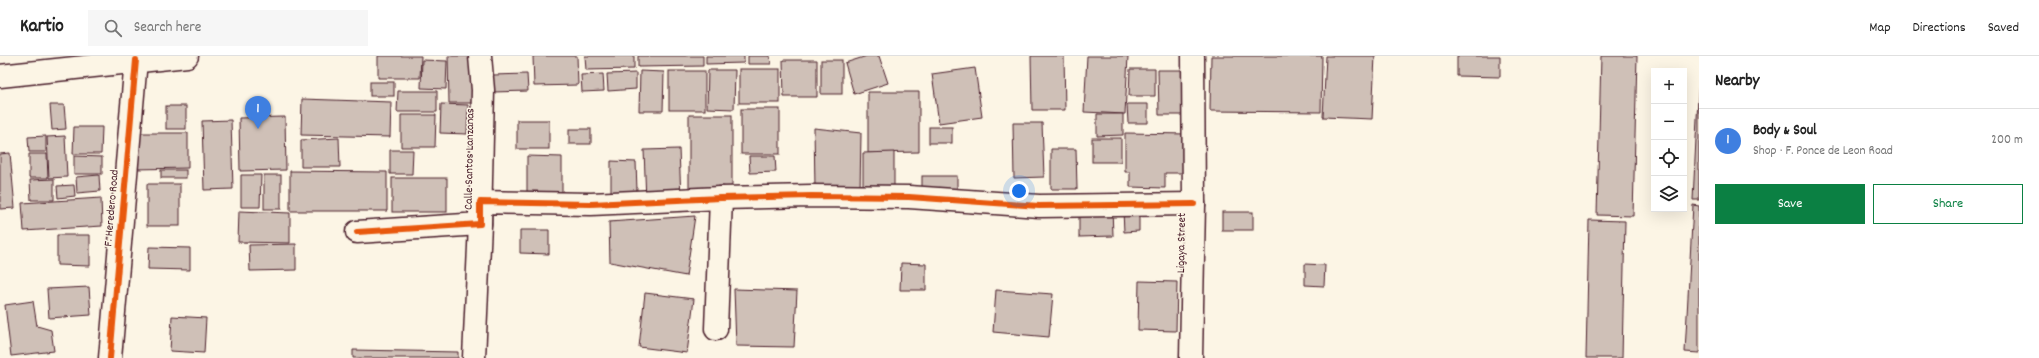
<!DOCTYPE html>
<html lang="en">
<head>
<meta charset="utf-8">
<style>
  :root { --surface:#fff; --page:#f6f6f6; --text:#222; --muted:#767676; --line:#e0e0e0; --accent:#0b8043 }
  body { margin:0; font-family:Dekko,sans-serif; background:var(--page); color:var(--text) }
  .controls { position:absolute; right:12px; top:12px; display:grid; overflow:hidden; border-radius:0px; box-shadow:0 4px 16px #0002 }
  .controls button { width:36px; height:36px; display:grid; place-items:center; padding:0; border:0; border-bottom:1px solid var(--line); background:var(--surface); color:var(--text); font:20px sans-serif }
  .you { position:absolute; left:1019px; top:135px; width:14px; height:14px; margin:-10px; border:3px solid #fff; border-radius:50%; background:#1a73e8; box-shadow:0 0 0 6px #1a73e833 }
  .badge { display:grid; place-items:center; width:26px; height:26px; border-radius:50%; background:var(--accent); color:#fff; font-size:13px; font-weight:700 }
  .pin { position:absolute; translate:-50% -33px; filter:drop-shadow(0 1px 2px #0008) }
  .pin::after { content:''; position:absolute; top:21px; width:14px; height:12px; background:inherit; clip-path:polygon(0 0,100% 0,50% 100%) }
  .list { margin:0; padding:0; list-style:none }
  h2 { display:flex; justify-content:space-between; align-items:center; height:52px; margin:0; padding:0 16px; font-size:17px }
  h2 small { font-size:13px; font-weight:400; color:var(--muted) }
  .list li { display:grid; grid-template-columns:26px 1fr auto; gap:12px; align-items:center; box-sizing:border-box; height:64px; padding:0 16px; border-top:1px solid var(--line) }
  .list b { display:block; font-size:15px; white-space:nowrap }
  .list p { margin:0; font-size:13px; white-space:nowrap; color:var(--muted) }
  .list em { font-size:13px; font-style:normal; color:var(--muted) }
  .actions { display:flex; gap:8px; padding:12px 16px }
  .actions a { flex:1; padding:9px 0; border:1px solid var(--accent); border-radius:0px; text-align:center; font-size:14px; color:var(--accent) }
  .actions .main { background:var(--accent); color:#fff }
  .icon { flex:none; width:22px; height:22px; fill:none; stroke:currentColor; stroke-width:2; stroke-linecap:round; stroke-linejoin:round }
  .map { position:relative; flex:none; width:1699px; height:302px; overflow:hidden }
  header { display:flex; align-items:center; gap:24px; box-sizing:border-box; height:56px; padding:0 20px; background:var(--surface); border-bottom:1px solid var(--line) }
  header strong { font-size:19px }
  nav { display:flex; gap:22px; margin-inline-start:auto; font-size:14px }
  .search { width:280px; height:36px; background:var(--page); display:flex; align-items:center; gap:10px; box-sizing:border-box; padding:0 14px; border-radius:0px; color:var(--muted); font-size:15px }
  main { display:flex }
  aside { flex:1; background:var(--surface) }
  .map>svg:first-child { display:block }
</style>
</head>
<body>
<header>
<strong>Kartio</strong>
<div class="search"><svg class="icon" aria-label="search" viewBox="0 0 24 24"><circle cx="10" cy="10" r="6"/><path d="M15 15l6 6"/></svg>Search here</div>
<nav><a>Map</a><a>Directions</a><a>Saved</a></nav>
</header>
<main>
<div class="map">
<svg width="1699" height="302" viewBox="0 0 1699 302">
  <rect width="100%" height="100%" fill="#fcf5e5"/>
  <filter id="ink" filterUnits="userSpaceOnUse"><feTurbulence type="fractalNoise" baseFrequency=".025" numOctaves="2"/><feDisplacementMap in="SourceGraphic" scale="8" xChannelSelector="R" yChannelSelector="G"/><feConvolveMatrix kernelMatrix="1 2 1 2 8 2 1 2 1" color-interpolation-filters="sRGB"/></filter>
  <g filter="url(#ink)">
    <g fill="#cfc0b7" stroke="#4a1f2b">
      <polygon points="378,0 421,0 420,22 378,22"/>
      <polygon points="448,0 473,0 473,47 449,47"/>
      <polygon points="533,0 577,0 578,29 534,30"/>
      <polygon points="585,0 634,0 634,13 586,14"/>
      <polygon points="638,0 703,0 703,10 638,11"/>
      <polygon points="706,0 744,0 744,7 706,8"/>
      <polygon points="748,0 770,0 771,8 748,8"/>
      <polygon points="867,0 879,0 888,27 854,38 845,7"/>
      <polygon points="1031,0 1064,0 1065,54 1032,54"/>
      <polygon points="1087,0 1128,0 1125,58 1084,56"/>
      <polygon points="1211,0 1322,0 1321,56 1210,55"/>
      <polygon points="1326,0 1375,0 1372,63 1323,61"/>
      <polygon points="1457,0 1500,0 1500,21 1457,20"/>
      <polygon points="1601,0 1637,0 1633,160 1597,159"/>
      <polygon points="422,4 447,5 446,33 421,32"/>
      <polygon points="783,4 817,4 817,41 784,41"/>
      <rect x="821" y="4" width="21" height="34"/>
      <polygon points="975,12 982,61 939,67 932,18"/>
      <rect x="739" y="13" width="41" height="34"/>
      <polygon points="1130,13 1155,13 1155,40 1129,40"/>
      <polygon points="708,14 735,14 734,53 707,52"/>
      <polygon points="1158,14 1185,14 1186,59 1159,59"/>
      <polygon points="640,15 664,16 663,55 639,55"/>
      <rect x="669" y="15" width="36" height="39"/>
      <polygon points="636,17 636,33 608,35 607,18"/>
      <polygon points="527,18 528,35 493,36 493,19"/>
      <polygon points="603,18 604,35 582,36 581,19"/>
      <polygon points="1699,21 1699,144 1693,144"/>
      <rect x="370" y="26" width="24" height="14"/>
      <polygon points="398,35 437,35 437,56 397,56"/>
      <polygon points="868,36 919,36 919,96 868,97"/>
      <polygon points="302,43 391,46 390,81 301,79"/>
      <polygon points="441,48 468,49 467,78 440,77"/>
      <polygon points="1127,48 1148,48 1148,67 1128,67"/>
      <polygon points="50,49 64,49 66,73 52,74"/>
      <rect x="166" y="50" width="20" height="23"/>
      <rect x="741" y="53" width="39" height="45"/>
      <polygon points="1097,58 1123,58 1123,79 1097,80"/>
      <polygon points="401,59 436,59 435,91 401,91"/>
      <rect x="689" y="59" width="43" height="75"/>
      <polygon points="285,61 286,114 240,115 239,62"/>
      <polygon points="231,64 233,133 204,134 202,65"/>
      <rect x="517" y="64" width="32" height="29"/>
      <polygon points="1013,67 1042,67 1044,121 1014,122"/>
      <polygon points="74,71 102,71 101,98 73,98"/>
      <rect x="929" y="71" width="23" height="16"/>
      <polygon points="814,72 861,77 860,134 815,132"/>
      <rect x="569" y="73" width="22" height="15"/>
      <polygon points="136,77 188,77 188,112 136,113"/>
      <polygon points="1125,77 1188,78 1188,117 1165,117 1165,132 1130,131 1130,116 1125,116"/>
      <polygon points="46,80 46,96 29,96 28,81"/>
      <polygon points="65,80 67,121 49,122 47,81"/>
      <polygon points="339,82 340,111 301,111 301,84"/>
      <rect x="1092" y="82" width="29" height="24"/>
      <polygon points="679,93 681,143 646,145 644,94"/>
      <polygon points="1051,93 1076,93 1077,133 1051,133"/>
      <polygon points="390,94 413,94 412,118 390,118"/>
      <polygon points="894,96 894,132 863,131 863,97"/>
      <polygon points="10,97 15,152 0,153 0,98"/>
      <polygon points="29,98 47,98 48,122 29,122"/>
      <polygon points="74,100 102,101 102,118 74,118"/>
      <polygon points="527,100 562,101 562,143 527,142"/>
      <polygon points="749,100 775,100 776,116 750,117"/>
      <polygon points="611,105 636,106 637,135 611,136"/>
      <rect x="161" y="114" width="25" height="8"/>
      <polygon points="290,115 387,116 387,155 290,155"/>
      <polygon points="99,119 100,135 77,137 76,121"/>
      <polygon points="241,119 261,119 260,151 241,151"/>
      <rect x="264" y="119" width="17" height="34"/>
      <rect x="922" y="120" width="35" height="24"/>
      <rect x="392" y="122" width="55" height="34"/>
      <polygon points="54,123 54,144 31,144 30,124"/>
      <rect x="147" y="128" width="33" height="42"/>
      <polygon points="74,129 75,140 58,142 57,130"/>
      <polygon points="101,142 102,170 24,175 22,147"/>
      <polygon points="1693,149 1699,150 1699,297 1685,296"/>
      <polygon points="1112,152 1113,180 1079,181 1079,153"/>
      <polygon points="239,155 290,157 290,187 238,186"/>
      <polygon points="1123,155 1139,155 1139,175 1124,176"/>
      <rect x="1222" y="156" width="31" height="18"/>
      <polygon points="695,160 686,220 610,206 609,166"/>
      <polygon points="1589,164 1625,165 1622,302 1586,302"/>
      <polygon points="520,174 549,174 549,198 520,197"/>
      <polygon points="57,179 90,179 90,210 57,209"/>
      <polygon points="296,188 296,214 250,215 249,189"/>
      <polygon points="149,191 190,192 190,214 148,213"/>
      <polygon points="901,207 926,208 926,234 900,234"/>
      <polygon points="1305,208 1325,209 1324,230 1305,229"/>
      <polygon points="1139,225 1177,226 1176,275 1138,274"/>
      <polygon points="89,231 91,259 49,262 47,233"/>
      <polygon points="734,233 797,235 794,291 736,290"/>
      <polygon points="996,234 1053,238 1049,281 993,276"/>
      <polygon points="645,237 694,243 687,297 639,291"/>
      <polygon points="33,245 37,270 51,274 54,295 11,300 5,249"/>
      <polygon points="172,260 206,262 204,297 170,295"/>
      <polygon points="353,294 458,296 458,302 353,302"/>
    </g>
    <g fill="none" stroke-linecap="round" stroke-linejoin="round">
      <defs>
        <g id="minor">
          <polyline points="0,20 187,0"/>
          <polyline points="357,176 480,168 480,146 591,148 721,142 811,140 909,141 1039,150 1194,148"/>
          <polyline points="716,273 721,142"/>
          <polyline points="110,302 136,4"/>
          <polyline points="474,302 480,168 483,34 480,0"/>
          <polyline points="1191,302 1194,148 1193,0"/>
        </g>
      </defs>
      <use href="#minor" stroke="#4a1f2b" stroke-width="25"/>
      <use href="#minor" stroke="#fcf5e5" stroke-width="22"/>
      <defs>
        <g id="cycleway">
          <polyline points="357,176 480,168 480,146 591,148 721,142 811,140 909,141 1039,150 1194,148"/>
          <polyline points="110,302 136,4"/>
        </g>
      </defs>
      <use href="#cycleway" stroke="#fcf5e5" stroke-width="8"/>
      <use href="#cycleway" stroke="#e8590c" stroke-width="6"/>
    </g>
  </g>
  <g text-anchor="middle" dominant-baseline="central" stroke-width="3" stroke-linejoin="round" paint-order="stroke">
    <g font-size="12" fill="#4a1f2b" stroke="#fcf5e5">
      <text transform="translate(470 103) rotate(-89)">Calle Santos Lanzanas</text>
      <text transform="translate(112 152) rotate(-85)">F. Heredero Road</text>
      <text transform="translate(1182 187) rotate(-89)">Ligaya Street</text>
    </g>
  </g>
</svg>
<div class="controls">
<button>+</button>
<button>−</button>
<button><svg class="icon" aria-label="locate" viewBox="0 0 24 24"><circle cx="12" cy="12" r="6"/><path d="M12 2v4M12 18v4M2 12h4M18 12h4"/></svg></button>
<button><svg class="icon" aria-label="layers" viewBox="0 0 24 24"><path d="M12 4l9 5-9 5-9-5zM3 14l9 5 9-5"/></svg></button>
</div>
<div class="you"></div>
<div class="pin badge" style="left:258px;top:73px;background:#3f7fe0">1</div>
</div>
<aside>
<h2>Nearby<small></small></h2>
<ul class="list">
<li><span class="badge" style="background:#3f7fe0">1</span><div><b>Body &amp; Soul</b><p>Shop · F. Ponce de Leon Road</p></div><em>200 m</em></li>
</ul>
<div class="actions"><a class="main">Save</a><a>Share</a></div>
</aside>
</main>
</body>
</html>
